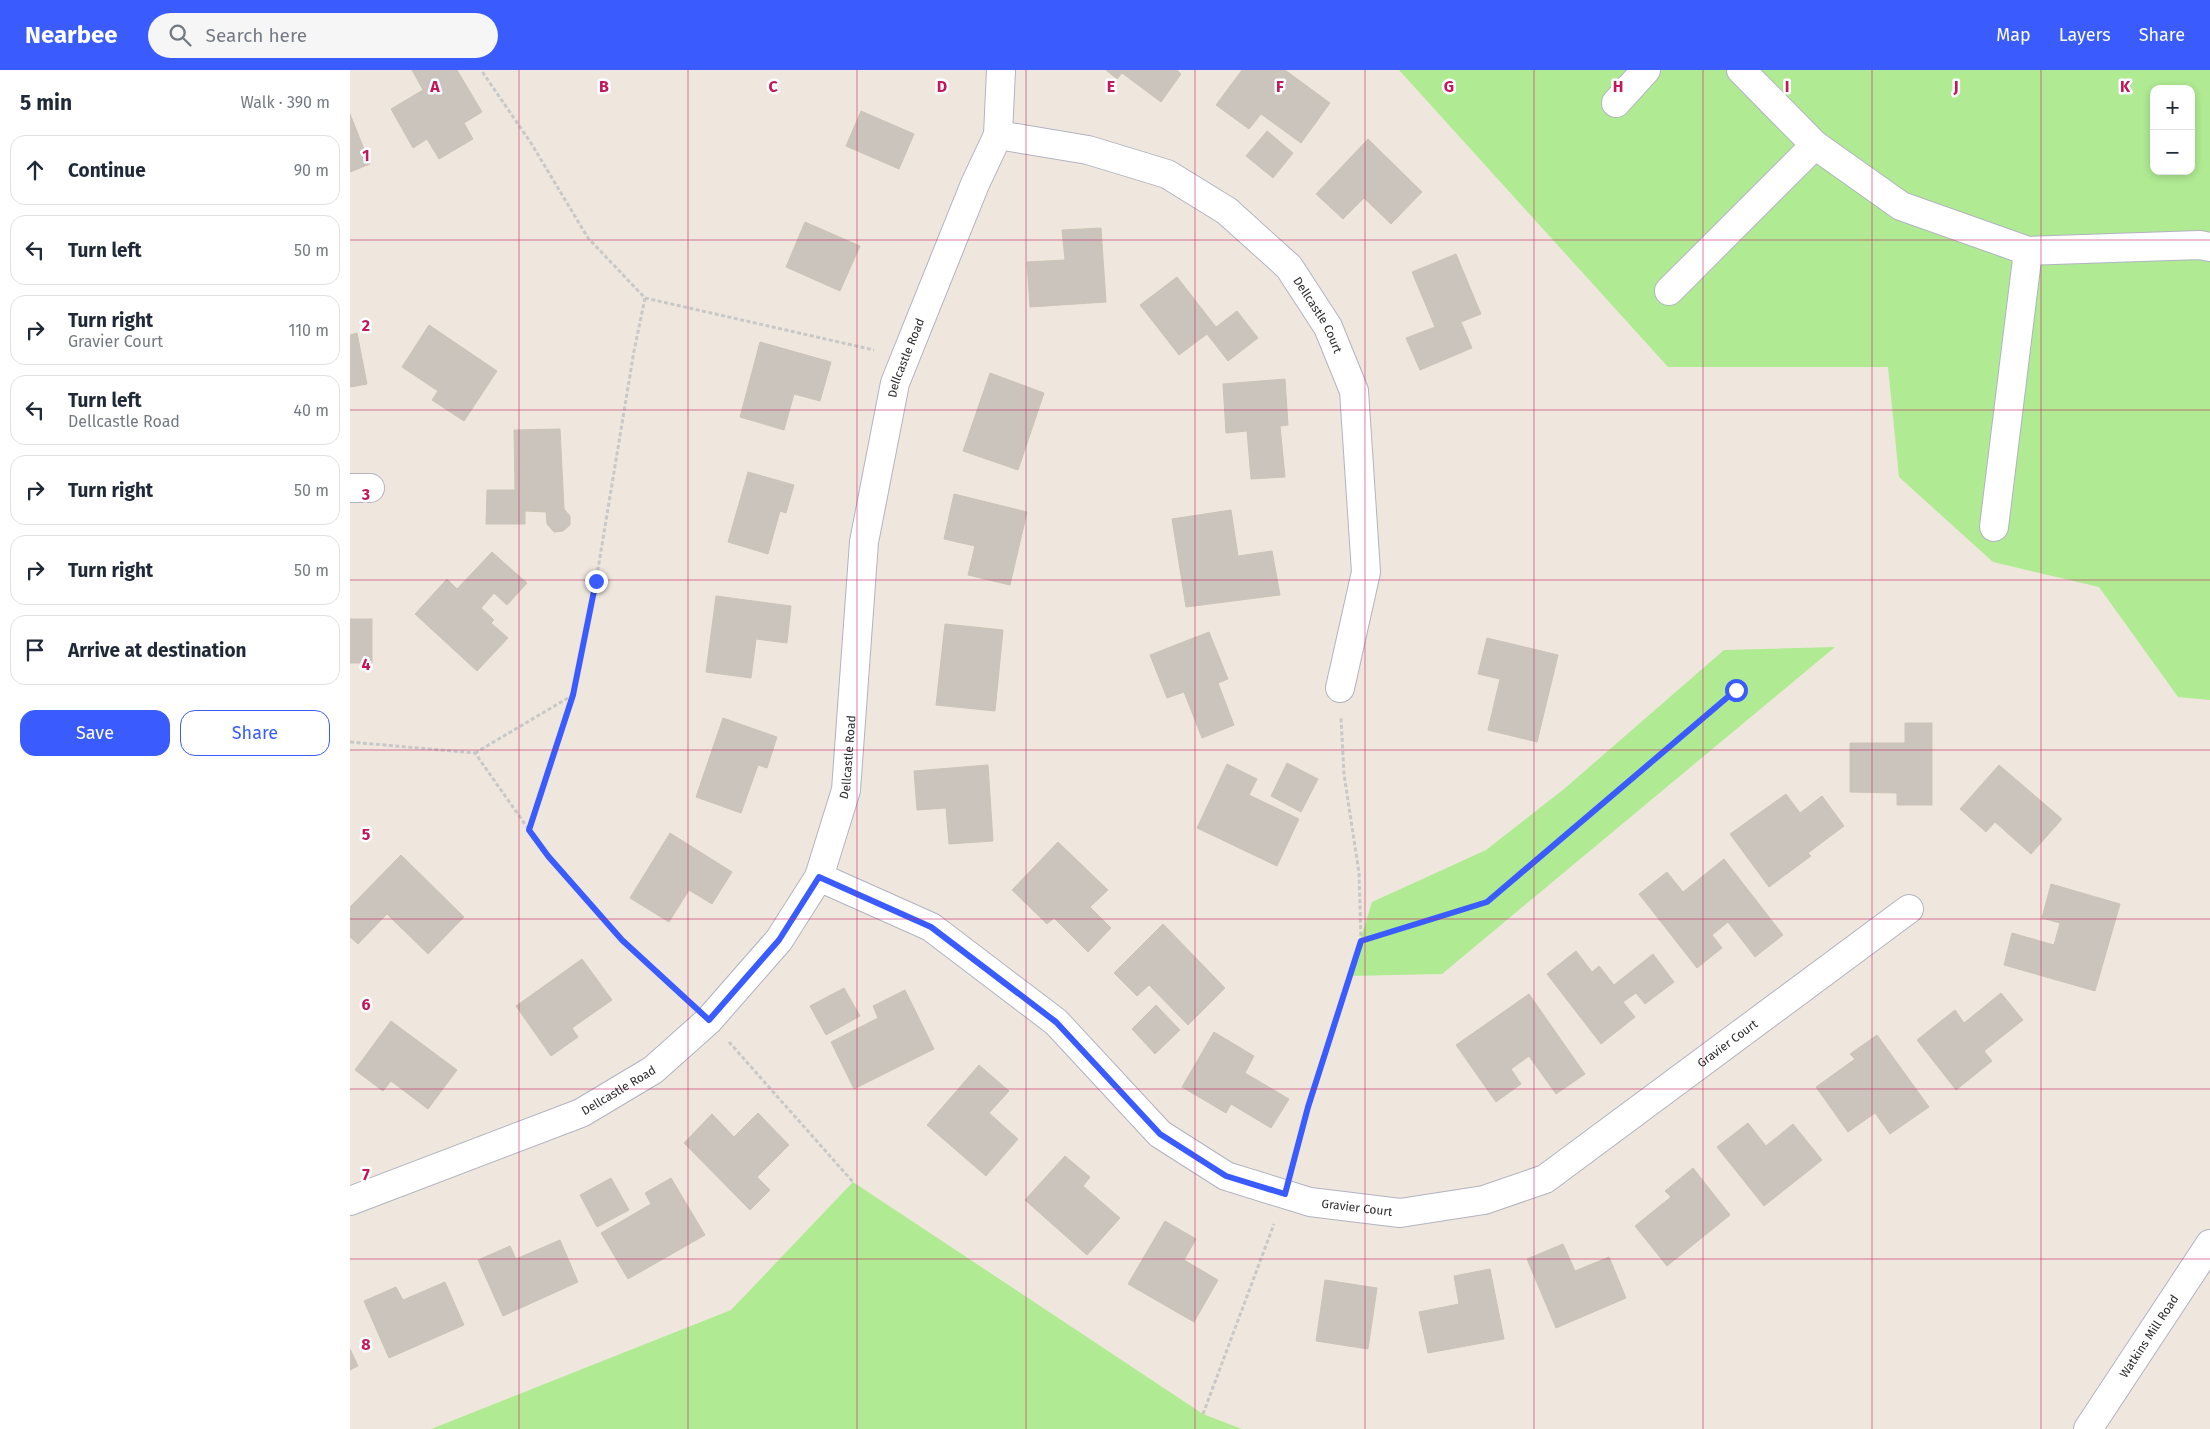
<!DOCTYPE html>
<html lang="en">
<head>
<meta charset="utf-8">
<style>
  :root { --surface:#fff; --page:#f6f6f7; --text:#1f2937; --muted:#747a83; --line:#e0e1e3; --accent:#3a5cff }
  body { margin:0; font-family:"Fira Sans",sans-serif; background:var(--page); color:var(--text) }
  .controls { position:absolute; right:15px; top:15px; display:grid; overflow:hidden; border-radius:10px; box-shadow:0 2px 8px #0003 }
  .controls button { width:45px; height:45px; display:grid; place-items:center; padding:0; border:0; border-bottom:1px solid var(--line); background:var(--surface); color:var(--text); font:25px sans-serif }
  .stop { position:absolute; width:15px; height:15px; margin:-11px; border:4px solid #3a5cff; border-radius:50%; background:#fff }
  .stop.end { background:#3a5cff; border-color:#fff; box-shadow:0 1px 5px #0008 }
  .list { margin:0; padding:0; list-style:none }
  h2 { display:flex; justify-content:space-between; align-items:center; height:65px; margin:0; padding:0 20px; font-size:21px }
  h2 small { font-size:16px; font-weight:400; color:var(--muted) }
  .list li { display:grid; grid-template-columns:32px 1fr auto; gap:15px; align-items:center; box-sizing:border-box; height:70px; margin:0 10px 10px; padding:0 10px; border:1px solid var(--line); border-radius:15px }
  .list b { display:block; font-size:19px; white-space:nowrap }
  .list p { margin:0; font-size:16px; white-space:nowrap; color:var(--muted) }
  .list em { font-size:16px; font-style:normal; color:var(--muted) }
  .actions { display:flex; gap:10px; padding:15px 20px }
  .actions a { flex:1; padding:11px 0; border:1px solid var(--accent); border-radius:15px; text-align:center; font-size:18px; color:var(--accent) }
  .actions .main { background:var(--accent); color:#fff }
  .icon { flex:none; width:28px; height:28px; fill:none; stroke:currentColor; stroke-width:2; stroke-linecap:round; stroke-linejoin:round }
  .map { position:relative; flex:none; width:1860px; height:1359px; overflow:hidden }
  header { display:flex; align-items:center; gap:30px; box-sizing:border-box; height:70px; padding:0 25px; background:var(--accent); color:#fff }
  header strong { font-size:24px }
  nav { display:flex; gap:28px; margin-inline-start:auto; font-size:18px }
  .search { width:350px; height:45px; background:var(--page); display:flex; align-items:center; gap:12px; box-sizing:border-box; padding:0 18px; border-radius:28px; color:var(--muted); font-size:19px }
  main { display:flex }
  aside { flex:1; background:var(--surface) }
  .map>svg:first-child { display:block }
</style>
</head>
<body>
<header>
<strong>Nearbee</strong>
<div class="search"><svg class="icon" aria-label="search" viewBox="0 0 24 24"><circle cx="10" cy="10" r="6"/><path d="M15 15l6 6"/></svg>Search here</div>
<nav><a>Map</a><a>Layers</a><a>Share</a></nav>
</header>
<main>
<aside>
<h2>5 min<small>Walk · 390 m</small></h2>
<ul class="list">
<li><svg class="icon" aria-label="ahead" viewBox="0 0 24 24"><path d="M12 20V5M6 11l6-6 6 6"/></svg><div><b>Continue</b></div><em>90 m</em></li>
<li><svg class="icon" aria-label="left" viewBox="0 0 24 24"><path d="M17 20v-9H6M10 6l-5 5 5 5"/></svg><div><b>Turn left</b></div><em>50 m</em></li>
<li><svg class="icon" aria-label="right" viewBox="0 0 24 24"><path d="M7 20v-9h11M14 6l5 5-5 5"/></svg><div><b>Turn right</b><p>Gravier Court</p></div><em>110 m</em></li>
<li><svg class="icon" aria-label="left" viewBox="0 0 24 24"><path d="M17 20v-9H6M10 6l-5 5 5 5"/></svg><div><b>Turn left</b><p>Dellcastle Road</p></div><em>40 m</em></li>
<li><svg class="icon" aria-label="right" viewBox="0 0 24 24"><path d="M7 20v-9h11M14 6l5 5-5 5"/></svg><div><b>Turn right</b></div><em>50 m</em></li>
<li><svg class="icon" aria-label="right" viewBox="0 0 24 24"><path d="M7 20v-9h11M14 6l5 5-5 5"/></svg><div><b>Turn right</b></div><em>50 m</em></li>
<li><svg class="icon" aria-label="arrive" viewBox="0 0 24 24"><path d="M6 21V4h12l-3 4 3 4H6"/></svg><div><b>Arrive at destination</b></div></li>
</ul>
<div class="actions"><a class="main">Save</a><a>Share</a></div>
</aside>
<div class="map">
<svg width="1860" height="1359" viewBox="0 0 1860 1359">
  <rect width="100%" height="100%" fill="#efe7dd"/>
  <g fill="#b0eb93" fill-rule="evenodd">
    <path d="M1049 0H1860V630L1828 627 1749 517 1643 492 1549 407 1538 297H1318ZM1804 19H1841V101H1804Z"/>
    <polygon points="1485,577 1092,904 999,906 1022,832 1136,780 1214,719 1374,580"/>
    <polygon points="503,1112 853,1344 892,1359 81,1359 381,1240"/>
  </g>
  <g fill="#cac4bc" stroke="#cbc4b6">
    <polygon points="62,0 107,0 132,42 114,53 123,69 89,89 77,69 63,78 41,39 73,20"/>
    <polygon points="756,0 827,0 831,4 811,32 772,3 767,9"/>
    <polygon points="892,0 935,0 980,33 951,73 911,44 899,59 866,35"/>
    <polygon points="511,41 564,64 549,99 496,76"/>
    <polygon points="0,44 20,94 0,102"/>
    <polygon points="917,61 943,83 923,108 896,86"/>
    <polygon points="1018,69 1072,122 1041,154 1014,128 993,149 966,124"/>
    <polygon points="455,152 510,176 490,221 436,197"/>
    <polygon points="751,158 756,232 680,237 677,192 715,190 712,160"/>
    <polygon points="1106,184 1131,244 1111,252 1122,278 1070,300 1056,268 1085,257 1062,202"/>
    <polygon points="827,207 866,257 887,241 908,268 878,291 857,264 829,285 790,235"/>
    <polygon points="79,255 147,301 114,351 82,330 88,321 52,297"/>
    <polygon points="7,263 17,314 0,317 0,265"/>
    <polygon points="410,272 481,292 470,331 444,324 434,360 390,347"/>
    <polygon points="640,303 694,323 668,400 613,381"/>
    <polygon points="935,309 938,355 930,356 935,407 901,409 897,361 876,363 873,314"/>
    <polygon points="210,359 214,439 220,446 220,455 213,461 204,462 197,454 196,442 175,441 175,454 136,454 137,420 165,420 164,360"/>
    <polygon points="398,402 444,415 436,443 430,441 418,484 378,472"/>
    <polygon points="604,424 677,442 660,515 618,505 625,476 594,469"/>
    <polygon points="881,440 888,486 922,481 930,525 836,537 822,449"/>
    <polygon points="142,482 177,513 157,535 144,523 131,538 144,550 141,553 158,568 127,601 65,544 97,509 107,519"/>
    <polygon points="366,526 441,536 437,573 406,569 401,608 356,602"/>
    <rect x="0" y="549" width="22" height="44"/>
    <polygon points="595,554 653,560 645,641 586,635"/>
    <polygon points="859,562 878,609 868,613 884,655 852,668 834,622 817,628 800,585"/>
    <polygon points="1137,568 1208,585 1187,672 1138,660 1150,609 1128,604"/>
    <polygon points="373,648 427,667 417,698 408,695 391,743 346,727"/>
    <polygon points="1555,653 1582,653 1582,735 1547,735 1547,723 1500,722 1500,673 1555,673"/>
    <polygon points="937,693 968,709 951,742 921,726"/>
    <polygon points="877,694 907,709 899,725 949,749 927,796 847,758"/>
    <polygon points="638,695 643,771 599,774 596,738 567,740 564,701"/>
    <polygon points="1649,695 1712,749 1681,784 1645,752 1636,762 1610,739"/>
    <polygon points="1436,724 1450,743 1472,726 1494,756 1458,783 1461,786 1419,817 1380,764"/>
    <polygon points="320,763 382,802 362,834 339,820 319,852 280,828"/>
    <polygon points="708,772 758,820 740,837 761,858 738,882 704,848 697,854 662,820"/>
    <polygon points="51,785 114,847 78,884 37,844 8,874 0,867 0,837"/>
    <polygon points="1374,789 1433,865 1405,887 1378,852 1362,865 1372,878 1347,898 1289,824 1317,802 1333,822"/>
    <polygon points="1701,814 1770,834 1745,921 1654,895 1662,863 1704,875 1710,853 1692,848"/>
    <polygon points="813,854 875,918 838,955 799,915 787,926 764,903"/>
    <polygon points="1226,881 1242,902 1249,896 1264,915 1303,884 1324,912 1295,934 1286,923 1273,932 1285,947 1251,974 1197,904"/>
    <polygon points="232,889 262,930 222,958 228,967 201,986 166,936"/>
    <polygon points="494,918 510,946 476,965 460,936"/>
    <polygon points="555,920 584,979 504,1019 481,972 528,948 523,936"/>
    <polygon points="1651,923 1673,950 1634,981 1642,991 1606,1020 1567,970 1605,940 1614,953"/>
    <polygon points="1179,924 1235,1004 1206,1024 1179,986 1161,999 1171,1014 1146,1032 1106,975"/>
    <polygon points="806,935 830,960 805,984 782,959"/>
    <polygon points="41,951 107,1000 78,1039 41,1011 33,1021 5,1000"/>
    <polygon points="864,962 904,986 895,1003 939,1029 921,1058 881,1034 876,1043 832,1017"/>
    <polygon points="1527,965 1579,1037 1540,1064 1525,1043 1498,1062 1466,1017 1505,989 1500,984"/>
    <polygon points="629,995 659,1021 639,1043 668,1069 636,1106 577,1055"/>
    <polygon points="408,1043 439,1075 407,1107 420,1120 400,1140 334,1073 362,1044 384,1067"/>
    <polygon points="1398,1053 1416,1076 1443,1054 1472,1090 1414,1136 1367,1077"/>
    <polygon points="715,1086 740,1107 733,1116 770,1148 737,1185 675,1130"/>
    <polygon points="1343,1098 1380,1145 1317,1196 1285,1156 1321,1127 1315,1121"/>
    <polygon points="261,1108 279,1140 247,1157 230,1125"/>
    <polygon points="321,1108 355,1165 278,1209 251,1163 301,1134 295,1123"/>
    <polygon points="815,1151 846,1169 834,1190 868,1210 844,1252 778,1214"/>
    <polygon points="210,1170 228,1212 153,1246 128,1190 160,1176 166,1189"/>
    <polygon points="1213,1174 1225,1201 1259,1187 1276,1228 1206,1258 1177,1189"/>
    <polygon points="1140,1199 1154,1269 1078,1283 1069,1242 1109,1234 1104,1206"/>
    <polygon points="975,1210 1027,1218 1018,1279 966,1271"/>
    <polygon points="95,1212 114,1255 39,1288 14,1231 46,1217 53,1230"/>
    <polygon points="0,1279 8,1296 0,1300"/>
  </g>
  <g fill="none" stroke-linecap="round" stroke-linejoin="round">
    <defs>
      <g id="minor">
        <polyline points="1391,0 1465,75 1551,136 1678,181 1850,175 1860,177"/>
        <polyline points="1266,33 1296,0"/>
        <path id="s1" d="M648 65 738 80 817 104 877 141 939 197 978 257 1004 321 1016 502 990 618"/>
        <polyline points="1319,221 1465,75"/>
        <polyline points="0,418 20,418"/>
        <polyline points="1644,457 1678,181"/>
        <path id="s2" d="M469 807 581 857 706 952 810 1064 876 1106 960 1132 1050 1143 1134 1130 1195 1109 1559 839"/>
        <path id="s3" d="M0 1131 231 1043 303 1000 359 950 429 870 469 807 496 720 514 472 545 313 625 114 648 65 651 0"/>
        <path id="s4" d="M1738 1359 1860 1174"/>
      </g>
    </defs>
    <use href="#minor" stroke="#b1b3c1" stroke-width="30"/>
    <g stroke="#c8c8c8" stroke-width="3" stroke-dasharray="4 2.5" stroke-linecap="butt">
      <polyline points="295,228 524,280"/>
      <polyline points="0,672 125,683 198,787 272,870 336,929"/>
      <polyline points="125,683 223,625 246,511 284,281 295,228 238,168 181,73 131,0"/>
      <polyline points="179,759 223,625"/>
      <polyline points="1011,871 1137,832 1386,620"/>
      <polyline points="379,972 503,1112"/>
      <polyline points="943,1096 958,1037 1011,871 1009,803 994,704 991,648"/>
      <polyline points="853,1344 924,1154"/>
    </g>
    <use href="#minor" stroke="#fff" stroke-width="28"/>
  </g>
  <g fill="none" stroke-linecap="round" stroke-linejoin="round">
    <polyline stroke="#3a5cff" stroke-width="6" points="246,511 223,625 179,760 198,786 272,870 359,950 429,870 469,807 581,857 706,952 810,1064 876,1106 935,1124 958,1037 1011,871 1137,832 1386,620"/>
  </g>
  <path fill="none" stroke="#c2185b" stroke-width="1" stroke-opacity="0.55" d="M169 0V1359M338 0V1359M507 0V1359M676 0V1359M845 0V1359M1015 0V1359M1184 0V1359M1353 0V1359M1522 0V1359M1691 0V1359M0 170H1860M0 340H1860M0 510H1860M0 680H1860M0 849H1860M0 1019H1860M0 1189H1860"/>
  <g text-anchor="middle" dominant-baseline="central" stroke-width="5" stroke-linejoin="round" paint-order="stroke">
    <g font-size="12" fill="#2c2c2c" stroke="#fff">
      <text stroke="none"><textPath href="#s1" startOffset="384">Dellcastle Court</textPath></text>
      <text stroke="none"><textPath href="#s3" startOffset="1116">Dellcastle Road</textPath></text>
      <text stroke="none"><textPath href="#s3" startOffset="711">Dellcastle Road</textPath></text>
      <text stroke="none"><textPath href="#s2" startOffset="1066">Gravier Court</textPath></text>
      <text stroke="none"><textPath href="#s3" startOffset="291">Dellcastle Road</textPath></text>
      <text stroke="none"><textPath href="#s2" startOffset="646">Gravier Court</textPath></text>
      <text stroke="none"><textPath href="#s4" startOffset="111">Watkins Mill Road</textPath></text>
    </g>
  </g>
  <g font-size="16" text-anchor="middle" font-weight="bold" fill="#c2185b" stroke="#fff" stroke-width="5" stroke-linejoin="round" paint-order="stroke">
    <text x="85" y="22">A</text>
    <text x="254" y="22">B</text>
    <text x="423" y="22">C</text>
    <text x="592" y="22">D</text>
    <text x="761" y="22">E</text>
    <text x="930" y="22">F</text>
    <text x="1099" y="22">G</text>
    <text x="1268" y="22">H</text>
    <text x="1437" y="22">I</text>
    <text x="1606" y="22">J</text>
    <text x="1775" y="22">K</text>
    <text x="16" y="91">1</text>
    <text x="16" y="261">2</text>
    <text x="16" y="430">3</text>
    <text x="16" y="600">4</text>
    <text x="16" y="770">5</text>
    <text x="16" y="940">6</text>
    <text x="16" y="1110">7</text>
    <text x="16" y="1280">8</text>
  </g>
</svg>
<div class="controls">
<button>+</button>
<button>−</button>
</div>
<div class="stop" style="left:1386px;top:620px"></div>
<div class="stop end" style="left:246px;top:511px"></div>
</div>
</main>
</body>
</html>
